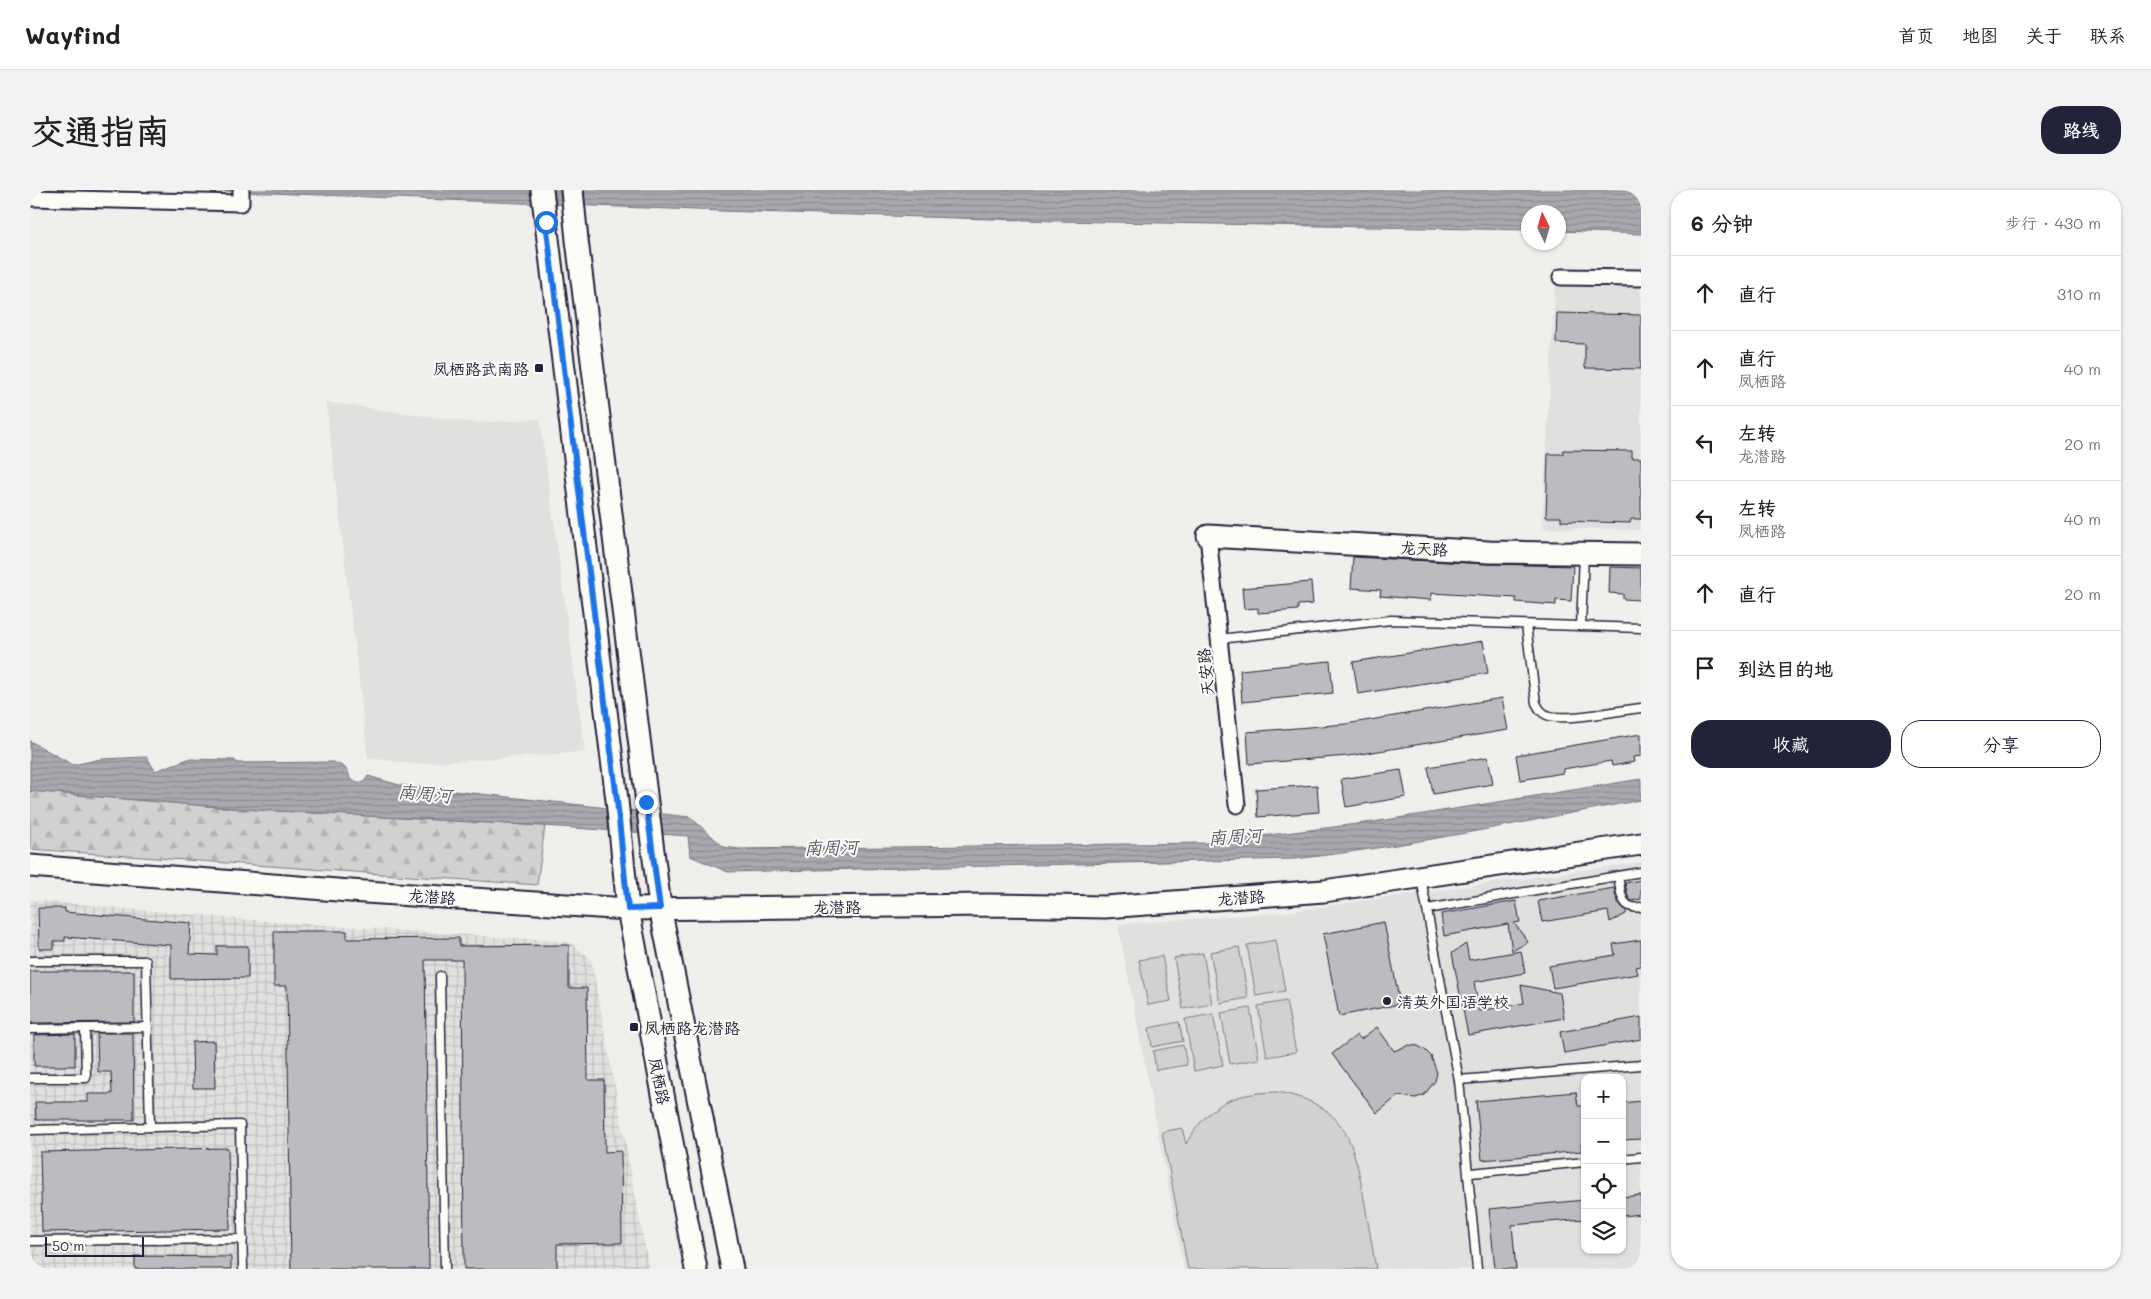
<!DOCTYPE html>
<html lang="zh">
<head>
<meta charset="utf-8">
<style>
  :root { --surface:#fff; --page:#f2f2f2; --text:#202124; --muted:#757577; --line:#e0e0e0; --accent:#22223b }
  body { margin:0; font-family:Mali,"LXGW WenKai TC",sans-serif; background:var(--page); color:var(--text) }
  .controls { position:absolute; right:15px; bottom:15px; display:grid; overflow:hidden; border-radius:10px; box-shadow:0 1px 4px #0004 }
  .controls button { width:45px; height:45px; display:grid; place-items:center; padding:0; border:0; border-bottom:1px solid var(--line); background:var(--surface); color:var(--text); font:25px sans-serif }
  .compass { position:absolute; left:1491px; top:15px; width:45px; height:45px; border-radius:50%; background:var(--surface); box-shadow:0 1px 4px #0004; rotate:355deg }
  .scale { position:absolute; left:15px; bottom:12px; width:99px; box-sizing:border-box; padding-left:5px; border:2px solid #22223b; border-top:0; font-size:14px; line-height:18px; white-space:nowrap; color:#22223b; -webkit-text-stroke:4px #fdfcf7; paint-order:stroke }
  .stop { position:absolute; width:15px; height:15px; margin:-11px; border:4px solid #1a73e8; border-radius:50%; background:#fff }
  .stop.end { background:#1a73e8; border-color:#fff; box-shadow:0 1px 5px #0008 }
  .list { margin:0; padding:0; list-style:none }
  h2 { display:flex; justify-content:space-between; align-items:center; height:65px; margin:0; padding:0 20px; font-size:21px }
  h2 small { font-size:16px; font-weight:400; color:var(--muted) }
  .list li { display:grid; grid-template-columns:32px 1fr auto; gap:15px; align-items:center; box-sizing:border-box; height:75px; padding:0 20px; border-top:1px solid var(--line) }
  .list b { display:block; font-size:19px; white-space:nowrap }
  .list p { margin:0; font-size:16px; white-space:nowrap; color:var(--muted) }
  .list em { font-size:16px; font-style:normal; color:var(--muted) }
  .actions { display:flex; gap:10px; padding:15px 20px }
  .actions a { flex:1; padding:11px 0; border:1px solid var(--accent); border-radius:20px; text-align:center; font-size:18px; color:var(--accent) }
  .actions .main { background:var(--accent); color:#fff }
  .icon { flex:none; width:28px; height:28px; fill:none; stroke:currentColor; stroke-width:2; stroke-linecap:round; stroke-linejoin:round }
  .map { position:relative; flex:none; width:1611px; height:1079px; overflow:hidden; border-radius:20px }
  header { display:flex; align-items:center; gap:30px; box-sizing:border-box; height:70px; padding:0 25px; background:var(--surface); border-bottom:1px solid var(--line) }
  header strong { font-size:24px }
  nav { display:flex; gap:28px; margin-inline-start:auto; font-size:18px }
  .intro { display:flex; align-items:center; justify-content:space-between; box-sizing:border-box; height:120px; padding:0 30px }
  h1 { margin:0; font-size:35px }
  .button { padding:12px 22px; border-radius:20px; background:var(--accent); color:#fff; font-size:18px; font-weight:700 }
  main { display:flex; gap:30px; padding:0 30px }
  aside { flex:1; background:var(--surface); border-radius:20px; box-shadow:0 1px 4px #0004 }
  .map>svg:first-child { display:block }
</style>
</head>
<body>
<header>
<strong>Wayfind</strong>
<nav><a>首页</a><a>地图</a><a>关于</a><a>联系</a></nav>
</header>
<div class="intro"><h1>交通指南</h1><a class="button">路线</a></div>
<main>
<div class="map">
<svg width="1611" height="1079" viewBox="0 0 1611 1079">
  <defs>
    <pattern id="industrial-grid" width="8" height="8" patternUnits="userSpaceOnUse" patternTransform="scale(1.25)"><rect width="8" height="8" fill="#e0e0df"/><path d="M0 4h8M4 0v8" fill="none" stroke="#c0c0c0"/></pattern>
    <pattern id="forest-firs" width="22" height="20" patternUnits="userSpaceOnUse" patternTransform="scale(1.25)"><rect width="22" height="20" fill="#d2d1d1"/><path d="M5 1l3.5 6h-7zM16 11l3.5 6h-7z" fill="#b4b3b4"/></pattern>
    <pattern id="water-rules" width="6" height="5" patternUnits="userSpaceOnUse" patternTransform="scale(1.25)"><rect width="6" height="5" fill="#a9a9b0"/><path d="M0 2.5h6" fill="none" stroke="#898990"/></pattern>
  </defs>
  <rect width="100%" height="100%" fill="#f0efec"/>
  <filter id="ink" filterUnits="userSpaceOnUse"><feTurbulence type="fractalNoise" baseFrequency=".02" numOctaves="2"/><feDisplacementMap in="SourceGraphic" scale="10" xChannelSelector="R" yChannelSelector="G"/><feConvolveMatrix kernelMatrix="1 2 1 2 8 2 1 2 1" color-interpolation-filters="sRGB"/></filter>
  <g filter="url(#ink)">
    <g fill="#e0e0df" fill-rule="evenodd">
      <polygon points="1525,97 1611,98 1611,340 1512,338"/>
      <polygon points="296,212 446,233 510,229 555,562 385,574 338,568"/>
      <path d="M1611 672V1079H1154L1088 734 1254 722ZM1555 888H1592V1060H1555Z"/>
    </g>
    <polygon fill="url(#industrial-grid)" points="0,710 234,731 540,752 561,769 619,1079 0,1079"/>
    <polygon fill="url(#forest-firs)" stroke="#7a7a86" points="0,601 213,619 515,636 507,695 0,659"/>
    <g fill="#d2d1d1" stroke="#7a7a86">
      <polygon points="1246,750 1255,801 1226,806 1217,755"/>
      <polygon points="1209,757 1218,808 1190,813 1180,762"/>
      <polygon points="1173,763 1182,814 1153,819 1144,768"/>
      <polygon points="1132,766 1141,811 1118,815 1109,770"/>
      <polygon points="1256,811 1266,862 1237,867 1228,816"/>
      <polygon points="1220,818 1229,869 1200,874 1191,823"/>
      <polygon points="1183,824 1193,875 1164,881 1155,829"/>
      <polygon points="1149,832 1153,851 1122,857 1119,838"/>
      <polygon points="1153,855 1157,875 1126,880 1123,861"/>
      <path d="M1247 902C1312 914 1322 944 1333 1003 1337 1028 1342 1054 1346 1079H1158L1132 942 1152 938 1156 954C1179 914 1201 903 1247 902Z"/>
    </g>
    <g fill="url(#water-rules)" stroke="#737381">
      <polygon points="165,0 1611,0 1611,44 1529,41 1528,22 1498,22 1498,40 1028,31 690,21"/>
      <path d="M0 551 43 575 71 569 117 567 125 581 158 569 204 570 208 573 303 572C313 576 318 577 320 589L327 593 334 592 338 586 369 595 660 627 694 657 709 659 1176 653 1343 632 1611 589V610C1496 631 1381 656 1265 669L698 682 660 666 658 646 530 637 213 619 0 601Z"/>
    </g>
    <g fill="#bcbcc0" stroke="#22223b">
      <polygon points="1527,123 1611,125 1611,179 1555,178 1555,154 1526,153"/>
      <polygon points="1533,260 1602,261 1602,268 1611,268 1611,329 1601,329 1600,333 1531,331 1531,327 1516,327 1518,264 1533,264"/>
      <polygon points="1323,367 1458,374 1543,376 1541,411 1526,410 1526,415 1486,412 1486,408 1401,403 1401,410 1350,406 1351,400 1321,398"/>
      <polygon points="1580,377 1611,378 1611,410 1593,409 1593,404 1579,403"/>
      <polygon points="1281,392 1283,414 1268,415 1268,420 1228,423 1228,418 1214,419 1212,398"/>
      <polygon points="1453,451 1458,483 1328,504 1323,472"/>
      <polygon points="1300,471 1303,503 1212,512 1210,480"/>
      <polygon points="1472,508 1478,540 1318,566 1219,574 1217,542 1316,534"/>
      <polygon points="1611,544 1611,566 1603,567 1604,572 1582,576 1581,571 1533,579 1533,583 1490,590 1486,565"/>
      <polygon points="1458,567 1463,594 1403,604 1398,577"/>
      <polygon points="1371,580 1376,607 1316,617 1311,589"/>
      <polygon points="1287,595 1289,622 1228,627 1226,599"/>
      <polygon points="1611,690 1611,709 1601,711 1598,706 1595,693"/>
      <polygon points="1584,698 1587,711 1596,721 1596,724 1580,732 1578,721 1512,732 1508,711"/>
      <polygon points="1486,711 1490,732 1484,733 1498,752 1482,761 1478,734 1414,746 1411,724"/>
      <polygon points="8,718 35,718 35,722 161,733 159,764 187,765 187,756 218,756 218,788 141,789 141,755 35,747 35,751 24,751 24,759 9,759"/>
      <polygon points="1354,732 1370,814 1309,826 1293,744"/>
      <polygon points="244,741 317,741 317,749 429,748 429,756 539,755 539,798 557,798 558,890 574,890 575,962 591,961 592,1053 527,1054 527,1079 434,1079 432,770 395,770 399,1079 261,1079 257,796 244,796"/>
      <polygon points="1611,750 1611,776 1606,777 1608,784 1523,798 1519,776 1585,765 1583,754"/>
      <polygon points="1436,754 1439,770 1491,761 1495,783 1444,792 1449,821 1494,813 1491,795 1530,803 1534,828 1438,845 1422,763"/>
      <polygon points="0,781 104,781 104,832 0,833"/>
      <polygon points="1611,827 1611,849 1534,863 1530,842"/>
      <polygon points="1347,837 1364,861 1379,855 1388,856 1395,860 1401,866 1407,883 1405,891 1394,905 1386,908 1368,906 1347,923 1302,864 1327,845 1331,849"/>
      <polygon points="67,843 103,843 104,930 6,930 5,912 58,912 58,904 82,904 81,882 68,882"/>
      <polygon points="45,844 45,876 4,876 4,845"/>
      <polygon points="184,851 185,898 163,898 162,852"/>
      <polygon points="1546,902 1548,916 1555,916 1555,953 1551,954 1552,961 1452,970 1446,911"/>
      <polygon points="1611,911 1611,949 1592,950 1592,913"/>
      <polygon points="198,958 200,1039 12,1042 10,962"/>
      <polygon points="1611,1005 1611,1024 1592,1026 1592,1007"/>
      <polygon points="1555,1010 1555,1029 1482,1035 1486,1079 1465,1079 1459,1019"/>
      <polygon points="105,1066 201,1067 201,1079 105,1079"/>
    </g>
    <g fill="none" stroke-linecap="round" stroke-linejoin="round">
      <defs>
        <g id="lane">
          <path d="M1496 435 1506 513C1509 519 1512 524 1520 526 1539 531 1589 520 1611 518"/>
          <polyline points="1551,436 1554,364"/>
          <polyline points="1189,449 1361,430 1611,438"/>
          <path d="M1588 686C1591 701 1590 721 1611 717"/>
          <polyline points="1391,688 1429,890 1447,1079"/>
          <polyline points="1397,719 1611,682"/>
          <polyline points="0,771 116,771 120,937"/>
          <polyline points="410,786 415,1079"/>
          <polyline points="0,839 118,837"/>
          <polyline points="0,888 56,888 55,838"/>
          <polyline points="1429,890 1611,875"/>
          <polyline points="0,940 210,935 213,1079"/>
          <polyline points="1592,969 1611,967"/>
          <polyline points="1441,983 1555,972"/>
          <polyline points="0,1051 213,1049"/>
        </g>
        <g id="street">
          <polyline points="0,8 211,13 211,0"/>
          <polyline points="1531,87 1611,88"/>
          <polyline points="1178,346 1207,615"/>
        </g>
        <g id="secondary">
          <polyline points="512,0 587,610 598,719 666,1079"/>
          <polyline points="542,0 547,50 630,717 702,1079"/>
          <polyline points="1178,346 1459,362 1611,364"/>
          <polyline points="0,676 320,701 598,719 960,715 1075,717 1294,701 1611,654"/>
        </g>
      </defs>
      <use href="#lane" stroke="#22223b" stroke-width="11"/>
      <use href="#street" stroke="#22223b" stroke-width="19"/>
      <use href="#secondary" stroke="#22223b" stroke-width="25"/>
      <use href="#lane" stroke="#fdfcf7" stroke-width="8"/>
      <use href="#street" stroke="#fdfcf7" stroke-width="15"/>
      <use href="#secondary" stroke="#fdfcf7" stroke-width="21"/>
    </g>
  </g>
  <g fill="none" stroke-linecap="round" stroke-linejoin="round" filter="url(#ink)">
    <polyline stroke="#1a73e8" stroke-width="6" points="516,32 587,610 598,719 630,718 616,612"/>
  </g>
  <g fill="#22223b" stroke="#fdfcf7" stroke-width="2">
    <rect x="504" y="173" width="10" height="10" rx="2.5"/>
    <circle cx="1357" cy="811" r="5"/>
    <rect x="599" y="832" width="10" height="10" rx="2.5"/>
  </g>
  <g text-anchor="middle" dominant-baseline="central" stroke-width="4" stroke-linejoin="round" paint-order="stroke">
    <g font-size="16" fill="#22223b" stroke="#fdfcf7" text-anchor="start">
      <text x="499" y="178" text-anchor="end">凤栖路武南路</text>
      <text x="1367" y="811">清英外国语学校</text>
      <text x="614" y="837">凤栖路龙潜路</text>
    </g>
    <g font-size="16" fill="#22223b" stroke="#fdfcf7">
      <text transform="translate(1394 358) rotate(3)">龙天路</text>
      <text transform="translate(1175 482) rotate(-96)">天安路</text>
      <text transform="translate(402 706) rotate(4)">龙潜路</text>
      <text transform="translate(1211 707) rotate(-4)">龙潜路</text>
      <text x="807" y="716">龙潜路</text>
      <text transform="translate(630 891) rotate(79)">凤栖路</text>
    </g>
    <g font-size="18" font-style="italic" fill="#58586a" stroke="#fdfcf7">
      <text transform="translate(395 603) rotate(5)">南周河</text>
      <text transform="translate(1205 646) rotate(-3)">南周河</text>
      <text transform="translate(801 657) rotate(-1)">南周河</text>
    </g>
  </g>
</svg>
<div class="controls">
<button>+</button>
<button>−</button>
<button><svg class="icon" aria-label="locate" viewBox="0 0 24 24"><circle cx="12" cy="12" r="6"/><path d="M12 2v4M12 18v4M2 12h4M18 12h4"/></svg></button>
<button><svg class="icon" aria-label="layers" viewBox="0 0 24 24"><path d="M12 4l9 5-9 5-9-5zM3 14l9 5 9-5"/></svg></button>
</div>
<svg class="compass" viewBox="-18 -18 36 36"><path d="M0-13l5 13h-10z" fill="#e53935"/><path d="M0 13l5-13h-10z" fill="#757577"/></svg>
<div class="scale">50 m</div>
<div class="stop" style="left:516px;top:32px"></div>
<div class="stop end" style="left:616px;top:612px"></div>
</div>
<aside>
<h2>6 分钟<small>步行 · 430 m</small></h2>
<ul class="list">
<li><svg class="icon" aria-label="ahead" viewBox="0 0 24 24"><path d="M12 20V5M6 11l6-6 6 6"/></svg><div><b>直行</b></div><em>310 m</em></li>
<li><svg class="icon" aria-label="ahead" viewBox="0 0 24 24"><path d="M12 20V5M6 11l6-6 6 6"/></svg><div><b>直行</b><p>凤栖路</p></div><em>40 m</em></li>
<li><svg class="icon" aria-label="left" viewBox="0 0 24 24"><path d="M17 20v-9H6M10 6l-5 5 5 5"/></svg><div><b>左转</b><p>龙潜路</p></div><em>20 m</em></li>
<li><svg class="icon" aria-label="left" viewBox="0 0 24 24"><path d="M17 20v-9H6M10 6l-5 5 5 5"/></svg><div><b>左转</b><p>凤栖路</p></div><em>40 m</em></li>
<li><svg class="icon" aria-label="ahead" viewBox="0 0 24 24"><path d="M12 20V5M6 11l6-6 6 6"/></svg><div><b>直行</b></div><em>20 m</em></li>
<li><svg class="icon" aria-label="arrive" viewBox="0 0 24 24"><path d="M6 21V4h12l-3 4 3 4H6"/></svg><div><b>到达目的地</b></div></li>
</ul>
<div class="actions"><a class="main">收藏</a><a>分享</a></div>
</aside>
</main>
</body>
</html>
